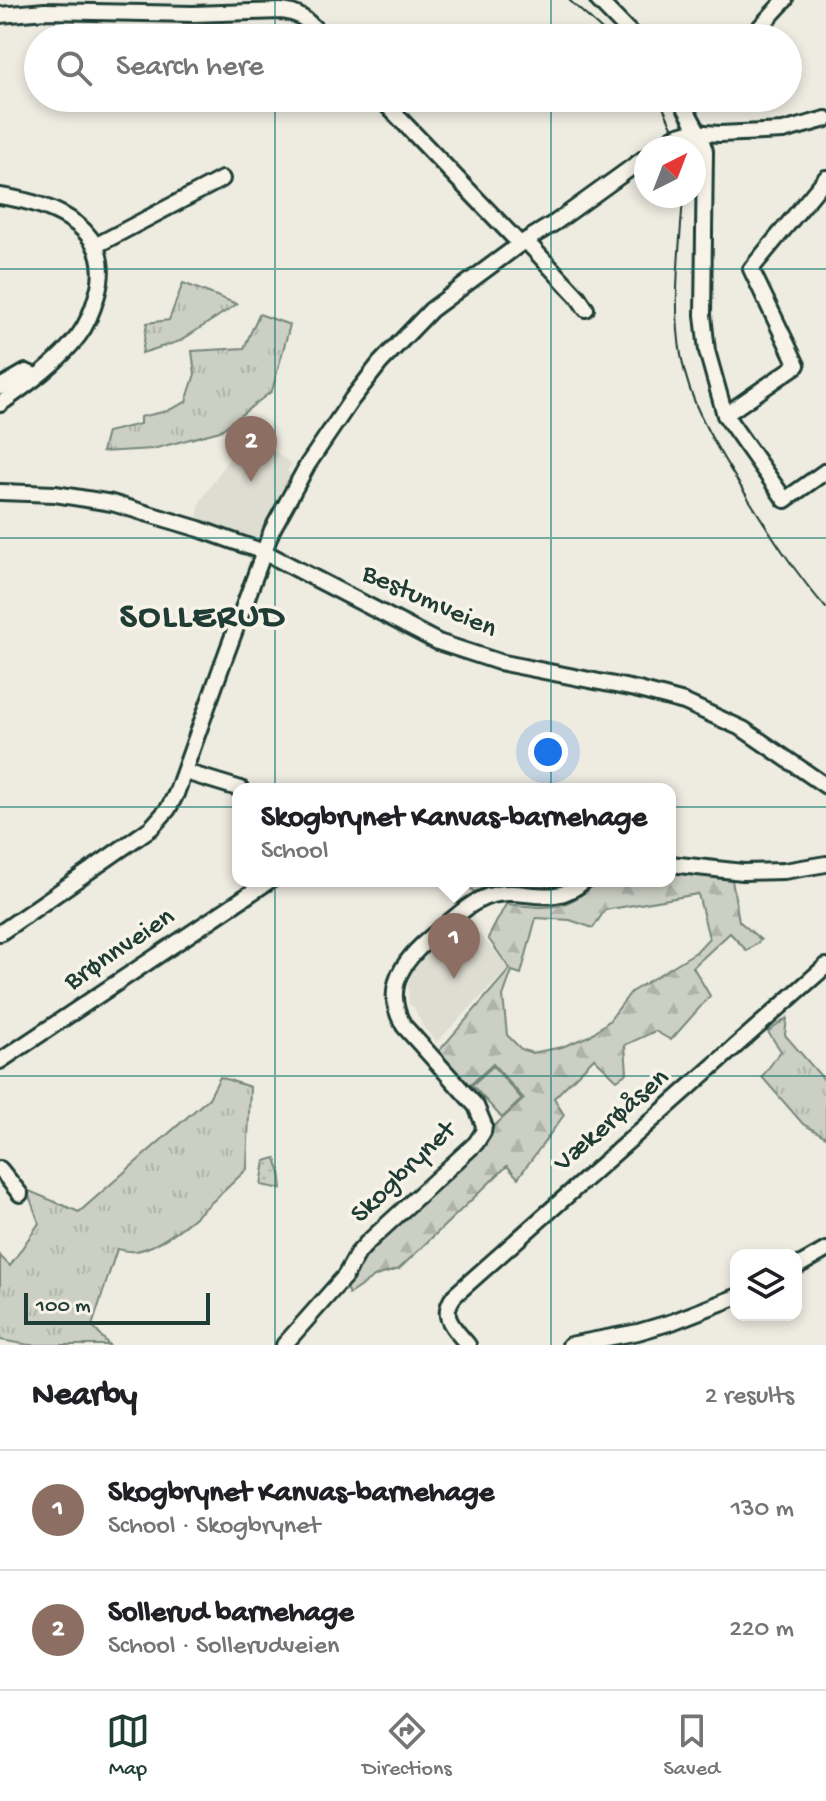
<!DOCTYPE html>
<html lang="en">
<head>
<meta charset="utf-8">
<style>
  :root { --surface:#fff; --page:#f6f6f6; --text:#202124; --muted:#757577; --line:#e0e0e0; --accent:#1f3d34 }
  body { margin:0; font-family:"Gochi Hand",sans-serif; background:var(--page); color:var(--text) }
  .controls { position:absolute; right:24px; bottom:24px; display:grid; overflow:hidden; border-radius:16px; box-shadow:0 4px 12px #0003 }
  .controls button { width:72px; height:72px; display:grid; place-items:center; padding:0; border:0; border-bottom:2px solid var(--line); background:var(--surface); color:var(--text); font:40px sans-serif }
  .compass { position:absolute; left:634px; top:136px; width:72px; height:72px; border-radius:50%; background:var(--surface); box-shadow:0 4px 12px #0003; rotate:42deg }
  .scale { position:absolute; left:24px; bottom:20px; width:186px; box-sizing:border-box; padding-left:8px; border:4px solid #1f3d34; border-top:0; font-size:22px; line-height:28px; white-space:nowrap; color:#1f3d34; -webkit-text-stroke:6px #f7f3e8; paint-order:stroke }
  .you { position:absolute; left:548px; top:752px; width:28px; height:28px; margin:-20px; border:6px solid #fff; border-radius:50%; background:#1a73e8; box-shadow:0 0 0 12px #1a73e833 }
  .badge { display:grid; place-items:center; width:52px; height:52px; border-radius:50%; background:var(--accent); color:#fff; font-size:26px; font-weight:700 }
  .pin { position:absolute; translate:-50% -66px; filter:drop-shadow(0 2px 4px #0008) }
  .pin::after { content:''; position:absolute; top:42px; width:28px; height:24px; background:inherit; clip-path:polygon(0 0,100% 0,50% 100%) }
  .popup { position:absolute; left:232px; top:783px; width:444px; height:104px; box-sizing:border-box; display:grid; place-content:center; border-radius:16px; background:var(--surface); filter:drop-shadow(0 2px 6px #0005); font-size:26px; white-space:nowrap; color:var(--muted) }
  .popup b { font-size:30px; color:var(--text) }
  .popup::after { content:''; position:absolute; left:50%; top:100%; margin-left:-16px; border:16px solid transparent; border-top-color:var(--surface) }
  .list { margin:0; padding:0; list-style:none }
  h2 { display:flex; justify-content:space-between; align-items:center; height:104px; margin:0; padding:0 32px; font-size:34px }
  h2 small { font-size:26px; font-weight:400; color:var(--muted) }
  .list li { display:grid; grid-template-columns:52px 1fr auto; gap:24px; align-items:center; box-sizing:border-box; height:120px; padding:0 32px; border-top:2px solid var(--line) }
  .list b { display:block; font-size:30px; white-space:nowrap }
  .list p { margin:0; font-size:26px; white-space:nowrap; color:var(--muted) }
  .list em { font-size:26px; font-style:normal; color:var(--muted) }
  .icon { flex:none; width:44px; height:44px; fill:none; stroke:currentColor; stroke-width:2; stroke-linecap:round; stroke-linejoin:round }
  .map { position:relative; flex:none; width:826px; height:1345px; overflow:hidden }
  .search { position:absolute; background:var(--surface); box-shadow:0 4px 12px #0003; left:24px; right:24px; top:24px; height:88px; display:flex; align-items:center; gap:20px; box-sizing:border-box; padding:0 28px; border-radius:44px; color:var(--muted); font-size:30px }
  .sheet { height:344px; background:var(--surface) }
  nav { display:flex; justify-content:space-around; align-items:center; box-sizing:border-box; height:112px; border-top:2px solid var(--line); background:var(--surface); font-size:22px; color:var(--muted) }
  nav a { display:grid; justify-items:center; gap:4px }
  nav .on { color:var(--accent) }
  .map>svg:first-child { display:block }
</style>
</head>
<body>
<div class="map">
<svg width="826" height="1345" viewBox="0 0 826 1345">
  <defs>
    <pattern id="grass-tufts" width="24" height="20" patternUnits="userSpaceOnUse" patternTransform="scale(2)"><rect width="24" height="20" fill="#cccfc4"/><path d="M3 7l-1-3M5 7V3M7 7l1-3M15 17l-1-3M17 17v-4M19 17l1-3" fill="none" stroke="#afb3a9"/></pattern>
    <pattern id="forest-firs" width="22" height="20" patternUnits="userSpaceOnUse" patternTransform="scale(2)"><rect width="22" height="20" fill="#cccfc4"/><path d="M5 1l3.5 6h-7zM16 11l3.5 6h-7z" fill="#afb3a9"/></pattern>
    <pattern id="park-dots" width="8" height="8" patternUnits="userSpaceOnUse" patternTransform="scale(2)"><rect width="8" height="8" fill="#cccfc4"/><path d="M2 2h.1M6 6h.1" fill="none" stroke="#afb3a9" stroke-width="1.8" stroke-linecap="round"/></pattern>
  </defs>
  <rect width="100%" height="100%" fill="#eeece1"/>
  <filter id="ink" filterUnits="userSpaceOnUse"><feTurbulence type="fractalNoise" baseFrequency=".0125" numOctaves="2"/><feDisplacementMap in="SourceGraphic" scale="16" xChannelSelector="R" yChannelSelector="G"/><feConvolveMatrix kernelMatrix="1 2 1 2 8 2 1 2 1" color-interpolation-filters="sRGB"/></filter>
  <g filter="url(#ink)">
    <g fill="#ddddd2">
      <polygon points="247,431 292,464 287,471 292,475 257,538 252,540 197,520 200,502"/>
      <polygon points="468,921 509,968 437,1042 423,1027 414,1007 409,1004 408,984 411,975 416,965 436,947"/>
    </g>
    <g fill="url(#grass-tufts)" stroke="#76867c" stroke-width="2">
      <polygon points="183,283 237,304 180,341 142,353 147,323 169,320"/>
      <polygon points="259,314 290,325 272,391 220,431 153,449 102,452 107,432 140,424 140,417 167,411 186,402 195,374 192,351 244,348"/>
      <polygon points="465,881 575,881 564,890 477,896"/>
      <polygon points="787,1018 785,1035 826,1082 826,1137 803,1124 762,1077 781,1051 768,1032"/>
      <path d="M220 1077 250 1087 247 1169C220 1194 172 1245 136 1251 131 1252 123 1250 117 1249L92 1326 109 1345H29L0 1340V1256L10 1266 39 1223 27 1190 79 1212 209 1098Z"/>
    </g>
    <path fill="url(#forest-firs)" stroke="#76867c" stroke-width="2" fill-rule="evenodd" d="M670 872 732 880 739 921 761 940 747 951 730 933 693 967 710 996 671 1040 655 1031 625 1045 627 1073 617 1080 594 1058 554 1098 564 1115 518 1178 507 1166 399 1269 376 1276 349 1294 346 1288 360 1262 488 1138 494 1126 524 1099 493 1064 469 1086 439 1051 510 969 488 938 506 904C548 908 565 913 598 881H670ZM698 894 709 938 696 952 631 992 609 1021 589 1036 562 1047 532 1053 521 1049 507 1035 503 996 512 971 521 974 536 918 570 920 593 928 605 910Z"/>
    <polygon fill="url(#park-dots)" stroke="#76867c" stroke-width="2" points="276,1158 280,1171 282,1189 261,1185 265,1161"/>
    <polygon fill="#cccfc4" stroke="#76867c" stroke-width="2" points="493,1066 522,1099 502,1118 472,1085"/>
    <g fill="none" stroke-linecap="round" stroke-linejoin="round">
      <defs>
        <g id="minor">
          <polyline points="598,0 635,38"/>
          <path d="M0 15 45 11 193 14 281 11C303 13 309 23 324 38"/>
          <polyline points="750,38 785,0"/>
          <polyline points="380,98 520,244"/>
          <polyline points="680,98 699,133 705,151 703,315 707,351 725,415 785,500 826,471"/>
          <polyline points="658,148 675,136 689,132 720,134 783,131 826,119"/>
          <path d="M0 196C54 204 117 229 97 295 93 309 88 323 79 335 58 363 28 384 0 404"/>
          <polyline points="526,241 578,297 586,309"/>
          <polyline points="95,246 222,179"/>
          <polyline points="0,387 26,372 35,376"/>
          <polyline points="725,415 797,365 751,269 826,178"/>
          <polyline points="0,492 55,494 112,503 199,529 264,552 438,642 499,662 635,689 684,702 743,729 826,786"/>
          <polyline points="185,772 241,789"/>
          <polyline points="670,864 743,872 784,871 826,864"/>
          <polyline points="0,933 151,828 168,809 176,794 221,668 272,530 308,464 352,399 380,363 431,310 520,244 556,222 646,157"/>
          <polyline points="0,1061 269,881"/>
          <polyline points="0,1169 20,1194"/>
          <polyline points="796,1267 826,1250"/>
          <path d="M284 1345 345 1276 358 1253 368 1242 476 1143 483 1132 484 1125 476 1106 404 1026C377 981 414 950 447 924 460 913 473 901 489 896 523 885 553 910 584 881"/>
          <path d="M468 1345C454 1328 438 1316 455 1295L826 966"/>
          <polyline points="570,1345 638,1332 672,1322 736,1297"/>
        </g>
      </defs>
      <use href="#minor" stroke="#1f3d34" stroke-width="20"/>
      <use href="#minor" stroke="#f7f3e8" stroke-width="14"/>
      <g stroke="#1f3d34" stroke-width="2">
        <polyline points="569,0 611,38"/>
        <polyline points="659,98 672,127 678,148"/>
        <path d="M683 196C680 249 672 302 681 355 690 408 720 453 748 498 772 536 796 574 826 608"/>
      </g>
    </g>
  </g>
  <path fill="none" stroke="#0f766e" stroke-width="2" stroke-opacity="0.55" d="M275 0V38M551 0V38M275 98V1345M551 98V1345M0 269H826M0 538H826M0 807H826M0 1076H826"/>
  <g text-anchor="middle" dominant-baseline="central" stroke-width="7" stroke-linejoin="round" paint-order="stroke">
    <g font-size="28" fill="#1f3d34" stroke="#f7f3e8">
      <text transform="translate(429 602) rotate(24)">Bestumveien</text>
      <text transform="translate(120 950) rotate(-34)">Brønnveien</text>
      <text transform="translate(612 1121) rotate(-41)">Vækerøåsen</text>
      <text transform="translate(404 1173) rotate(-44)">Skogbrynet</text>
    </g>
    <g font-size="36" font-weight="bold" letter-spacing="2" fill="#1f3d34" stroke="#f7f3e8">
      <text x="203" y="618">SOLLERUD</text>
    </g>
  </g>
</svg>
<div class="controls">
<button><svg class="icon" aria-label="layers" viewBox="0 0 24 24"><path d="M12 4l9 5-9 5-9-5zM3 14l9 5 9-5"/></svg></button>
</div>
<svg class="compass" viewBox="-18 -18 36 36"><path d="M0-13l5 13h-10z" fill="#e53935"/><path d="M0 13l5-13h-10z" fill="#757577"/></svg>
<div class="scale">100 m</div>
<div class="you"></div>
<div class="pin badge" style="left:454px;top:979px;background:#8d6e63">1</div>
<div class="popup"><b>Skogbrynet Kanvas-barnehage</b>School</div>
<div class="pin badge" style="left:251px;top:482px;background:#8d6e63">2</div>
<div class="search"><svg class="icon" aria-label="search" viewBox="0 0 24 24"><circle cx="10" cy="10" r="6"/><path d="M15 15l6 6"/></svg>Search here</div>
</div>
<section class="sheet">
<h2>Nearby<small>2 results</small></h2>
<ul class="list">
<li><span class="badge" style="background:#8d6e63">1</span><div><b>Skogbrynet Kanvas-barnehage</b><p>School · Skogbrynet</p></div><em>130 m</em></li>
<li><span class="badge" style="background:#8d6e63">2</span><div><b>Sollerud barnehage</b><p>School · Sollerudveien</p></div><em>220 m</em></li>
</ul>
</section>
<nav>
<a class="on"><svg class="icon" aria-label="map" viewBox="0 0 24 24"><path d="M3 6l6-2 6 2 6-2v14l-6 2-6-2-6 2zM9 4v14M15 6v14"/></svg>Map</a>
<a><svg class="icon" aria-label="directions" viewBox="0 0 24 24"><path d="M12 3l9 9-9 9-9-9zM9 14v-3h6M13 9l2 2-2 2"/></svg>Directions</a>
<a><svg class="icon" aria-label="saved" viewBox="0 0 24 24"><path d="M7 4h10v16l-5-4-5 4z"/></svg>Saved</a>
</nav>
</body>
</html>
